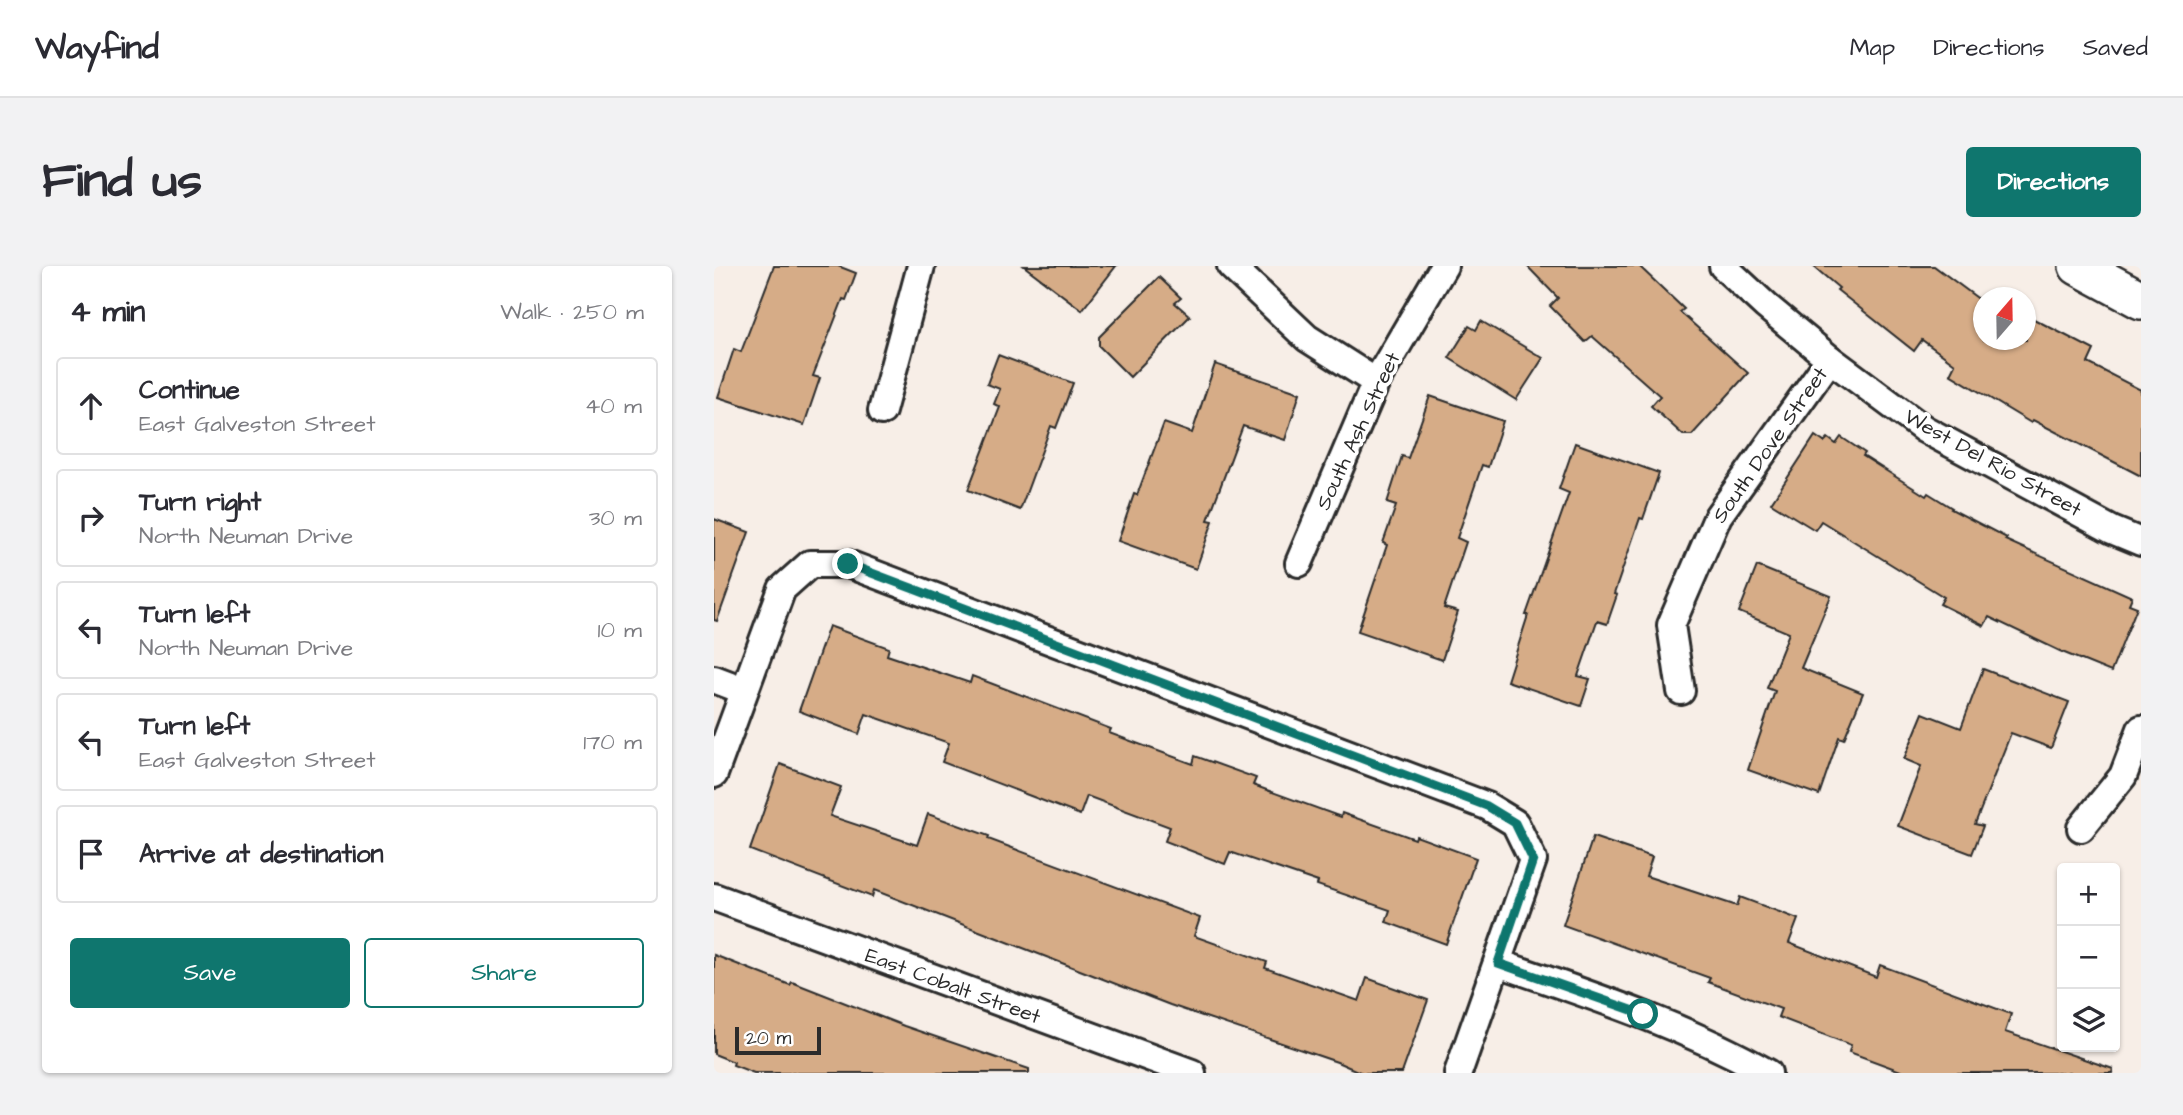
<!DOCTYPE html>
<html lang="en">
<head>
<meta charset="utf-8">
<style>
  :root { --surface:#fff; --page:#f2f2f3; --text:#2b2b33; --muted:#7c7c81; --line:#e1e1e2; --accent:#0f766e }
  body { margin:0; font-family:"Architects Daughter",sans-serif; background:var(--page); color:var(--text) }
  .controls { position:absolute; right:21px; bottom:21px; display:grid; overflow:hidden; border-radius:7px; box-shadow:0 2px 5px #0004 }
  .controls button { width:63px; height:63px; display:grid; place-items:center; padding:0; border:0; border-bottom:2px solid var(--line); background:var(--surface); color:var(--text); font:35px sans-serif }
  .compass { position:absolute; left:1259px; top:21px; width:63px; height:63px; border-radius:50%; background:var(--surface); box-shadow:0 2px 5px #0004; rotate:20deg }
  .scale { position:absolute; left:21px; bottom:18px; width:86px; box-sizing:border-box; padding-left:7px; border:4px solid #2b2b2b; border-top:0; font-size:19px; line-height:24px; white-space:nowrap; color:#2b2b2b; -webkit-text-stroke:5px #fff; paint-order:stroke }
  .stop { position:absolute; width:21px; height:21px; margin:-16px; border:5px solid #0f766e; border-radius:50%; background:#fff }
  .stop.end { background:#0f766e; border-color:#fff; box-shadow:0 2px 7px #0008 }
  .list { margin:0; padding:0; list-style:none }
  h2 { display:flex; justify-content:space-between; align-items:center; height:91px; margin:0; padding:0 28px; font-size:30px }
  h2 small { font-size:23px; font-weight:400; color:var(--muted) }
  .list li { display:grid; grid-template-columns:46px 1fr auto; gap:21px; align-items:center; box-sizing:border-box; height:98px; margin:0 14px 14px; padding:0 14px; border:2px solid var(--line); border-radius:7px }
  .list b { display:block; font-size:26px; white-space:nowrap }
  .list p { margin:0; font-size:23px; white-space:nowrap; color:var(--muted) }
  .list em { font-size:23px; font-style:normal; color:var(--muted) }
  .actions { display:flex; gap:14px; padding:21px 28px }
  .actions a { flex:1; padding:16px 0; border:2px solid var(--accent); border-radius:7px; text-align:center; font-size:24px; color:var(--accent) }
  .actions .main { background:var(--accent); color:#fff }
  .icon { flex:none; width:38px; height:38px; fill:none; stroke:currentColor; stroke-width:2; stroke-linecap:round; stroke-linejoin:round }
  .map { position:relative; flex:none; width:1427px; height:807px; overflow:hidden; border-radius:7px }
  header { display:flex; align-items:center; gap:42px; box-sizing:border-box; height:98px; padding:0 35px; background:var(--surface); border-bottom:2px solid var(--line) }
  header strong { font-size:33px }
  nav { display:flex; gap:38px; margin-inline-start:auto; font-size:24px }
  .intro { display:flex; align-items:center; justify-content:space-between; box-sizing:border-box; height:168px; padding:0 42px }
  h1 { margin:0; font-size:49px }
  .button { padding:18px 32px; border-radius:7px; background:var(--accent); color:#fff; font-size:24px; font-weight:700 }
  main { display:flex; gap:42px; padding:0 42px }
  aside { flex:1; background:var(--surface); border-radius:7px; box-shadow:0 2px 5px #0004 }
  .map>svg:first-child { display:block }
</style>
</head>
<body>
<header>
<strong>Wayfind</strong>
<nav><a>Map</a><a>Directions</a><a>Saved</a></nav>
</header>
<div class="intro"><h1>Find us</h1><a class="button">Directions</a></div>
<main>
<aside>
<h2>4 min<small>Walk · 250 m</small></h2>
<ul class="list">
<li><svg class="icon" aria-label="ahead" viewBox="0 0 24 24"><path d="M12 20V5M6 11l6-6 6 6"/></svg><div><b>Continue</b><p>East Galveston Street</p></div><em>40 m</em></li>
<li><svg class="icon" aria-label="right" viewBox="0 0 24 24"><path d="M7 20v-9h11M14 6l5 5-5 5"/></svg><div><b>Turn right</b><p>North Neuman Drive</p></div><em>30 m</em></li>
<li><svg class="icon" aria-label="left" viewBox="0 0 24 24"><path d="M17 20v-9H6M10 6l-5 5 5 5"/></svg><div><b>Turn left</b><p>North Neuman Drive</p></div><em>10 m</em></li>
<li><svg class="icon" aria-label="left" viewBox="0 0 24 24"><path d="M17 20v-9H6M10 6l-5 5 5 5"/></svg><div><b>Turn left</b><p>East Galveston Street</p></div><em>170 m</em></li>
<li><svg class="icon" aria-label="arrive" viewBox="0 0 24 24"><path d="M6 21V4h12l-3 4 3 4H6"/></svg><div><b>Arrive at destination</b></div></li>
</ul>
<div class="actions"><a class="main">Save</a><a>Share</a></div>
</aside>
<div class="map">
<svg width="1427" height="807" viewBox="0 0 1427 807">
  <rect width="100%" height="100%" fill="#f7eee7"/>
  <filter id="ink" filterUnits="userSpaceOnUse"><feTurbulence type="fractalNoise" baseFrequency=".0143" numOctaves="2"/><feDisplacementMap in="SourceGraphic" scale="14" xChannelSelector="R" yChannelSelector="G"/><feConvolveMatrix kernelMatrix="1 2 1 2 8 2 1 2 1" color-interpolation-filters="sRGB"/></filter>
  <g filter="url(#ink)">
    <g fill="#d6ac87" stroke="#2b2b2b" stroke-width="2">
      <polygon points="60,0 124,0 142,7 132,34 129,33 99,110 106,112 90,159 4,131 20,83 27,86"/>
      <polygon points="310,0 402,0 368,44"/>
      <polygon points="813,0 925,0 970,43 966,46 1034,107 978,169 969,169 937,140 946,130 878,70 871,76 836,40 844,32"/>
      <polygon points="1099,0 1220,0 1270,37 1270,74 1312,74 1312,49 1380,84 1374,97 1427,124 1427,210 1319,154 1317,157 1236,108 1241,98 1208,74 1200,85 1123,24 1125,22"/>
      <polygon points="445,11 467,32 461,37 476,50 416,111 385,80 385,71"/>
      <polygon points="767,55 829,92 802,134 735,92 755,60 762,64"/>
      <polygon points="284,89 359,117 342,162 337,160 306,244 254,224 286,141 280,138 286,123 273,118"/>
      <polygon points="501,98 586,127 571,174 529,160 494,254 499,255 482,303 404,275 420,228 423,229 450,157 478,167"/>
      <polygon points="716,130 789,155 774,201 768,199 743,272 752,276 730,342 744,346 728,394 644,365 673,279 669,277 682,240 673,237 688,190 694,192"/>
      <polygon points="1101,170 1110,176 1114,172 1122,178 1127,171 1151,187 1149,190 1212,230 1214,227 1238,242 1237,243 1293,272 1291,274 1418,331 1415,338 1423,341 1397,406 1348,386 1275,351 1270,360 1226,338 1230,331 1107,255 1101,264 1057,237"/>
      <polygon points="861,177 945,207 929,253 926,252 900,328 903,329 893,358 883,355 864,410 876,413 867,440 793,415 814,349 812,349 855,227 845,223"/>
      <polygon points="0,253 35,266 3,355 0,354"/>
      <polygon points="1043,300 1117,330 1087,402 1149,427 1130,473 1125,471 1105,529 1034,504 1061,425 1053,422 1075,367 1025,346"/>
      <polygon points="115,360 175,382 173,389 256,417 258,410 397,463 395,467 479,498 481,490 542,512 539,519 627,551 628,547 701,573 702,570 762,592 732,678 672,656 676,644 603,619 604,616 516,586 511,598 451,575 456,561 373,530 366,549 228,496 235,477 152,448 145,468 85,445"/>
      <polygon points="1269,403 1355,436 1337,482 1297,467 1261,558 1269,560 1258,588 1184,560 1207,500 1190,493 1209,447 1247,462"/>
      <polygon points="66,498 127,521 116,550 203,579 214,548 275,570 274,573 486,652 480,670 553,696 551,702 645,735 653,712 714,734 688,807 648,807 623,796 456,739 160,624 158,631 36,584"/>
      <polygon points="879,571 938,591 932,610 1023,640 1026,631 1084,653 1075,677 1162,711 1166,699 1297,748 1291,766 1399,803 1398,807 1192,807 1135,786 1137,779 1064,751 1067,743 994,716 996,712 849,659"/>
      <polygon points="0,689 76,719 78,716 190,760 315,803 315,807 40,807 19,799 20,796 0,788"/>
    </g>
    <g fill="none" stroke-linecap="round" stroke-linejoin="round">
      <defs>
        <g id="street">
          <polyline points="517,0 593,72 662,116"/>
          <polyline points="1009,0 1052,40 1116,93 1210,163 1398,264 1427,276"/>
          <polyline points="168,145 207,0"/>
          <polyline points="585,297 662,116 730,0"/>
          <polyline points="0,413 29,424"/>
          <polyline points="967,425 957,359 1004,250 1116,93"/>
          <polyline points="0,508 68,323 96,298 134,298 773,540 801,557 819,594 744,807"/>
          <polyline points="1367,562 1409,510 1427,463"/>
          <polyline points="0,631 478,807"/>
          <path d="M784 697C876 729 969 759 1054 807"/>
        </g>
        <polyline id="secondary" points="1364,0 1427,34"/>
      </defs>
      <use href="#street" stroke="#2b2b2b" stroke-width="32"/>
      <use href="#secondary" stroke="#2b2b2b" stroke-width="42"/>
      <use href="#street" stroke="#fff" stroke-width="26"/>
      <use href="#secondary" stroke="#fff" stroke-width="37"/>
    </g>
  </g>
  <g fill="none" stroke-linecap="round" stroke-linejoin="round" filter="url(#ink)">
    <polyline stroke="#0f766e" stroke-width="9" points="134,298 773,540 801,557 819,594 784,697 929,748"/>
  </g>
  <g text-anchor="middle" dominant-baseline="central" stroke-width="7" stroke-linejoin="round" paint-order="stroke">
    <g font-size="21" fill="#2b2b2b" stroke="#fff">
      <text transform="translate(644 165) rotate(-65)">South Ash Street</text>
      <text transform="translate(1056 179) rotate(-55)">South Dove Street</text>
      <text transform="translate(1279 197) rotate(29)">West Del Rio Street</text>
      <text transform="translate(239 720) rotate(20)">East Cobalt Street</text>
    </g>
  </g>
</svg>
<div class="controls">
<button>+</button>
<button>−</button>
<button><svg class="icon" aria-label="layers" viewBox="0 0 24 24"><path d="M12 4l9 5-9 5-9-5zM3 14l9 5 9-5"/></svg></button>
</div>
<svg class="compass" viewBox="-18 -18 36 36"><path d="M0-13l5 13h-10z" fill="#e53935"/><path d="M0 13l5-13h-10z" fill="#7c7c81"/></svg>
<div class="scale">20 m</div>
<div class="stop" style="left:929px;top:748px"></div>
<div class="stop end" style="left:134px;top:298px"></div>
</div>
</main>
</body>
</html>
